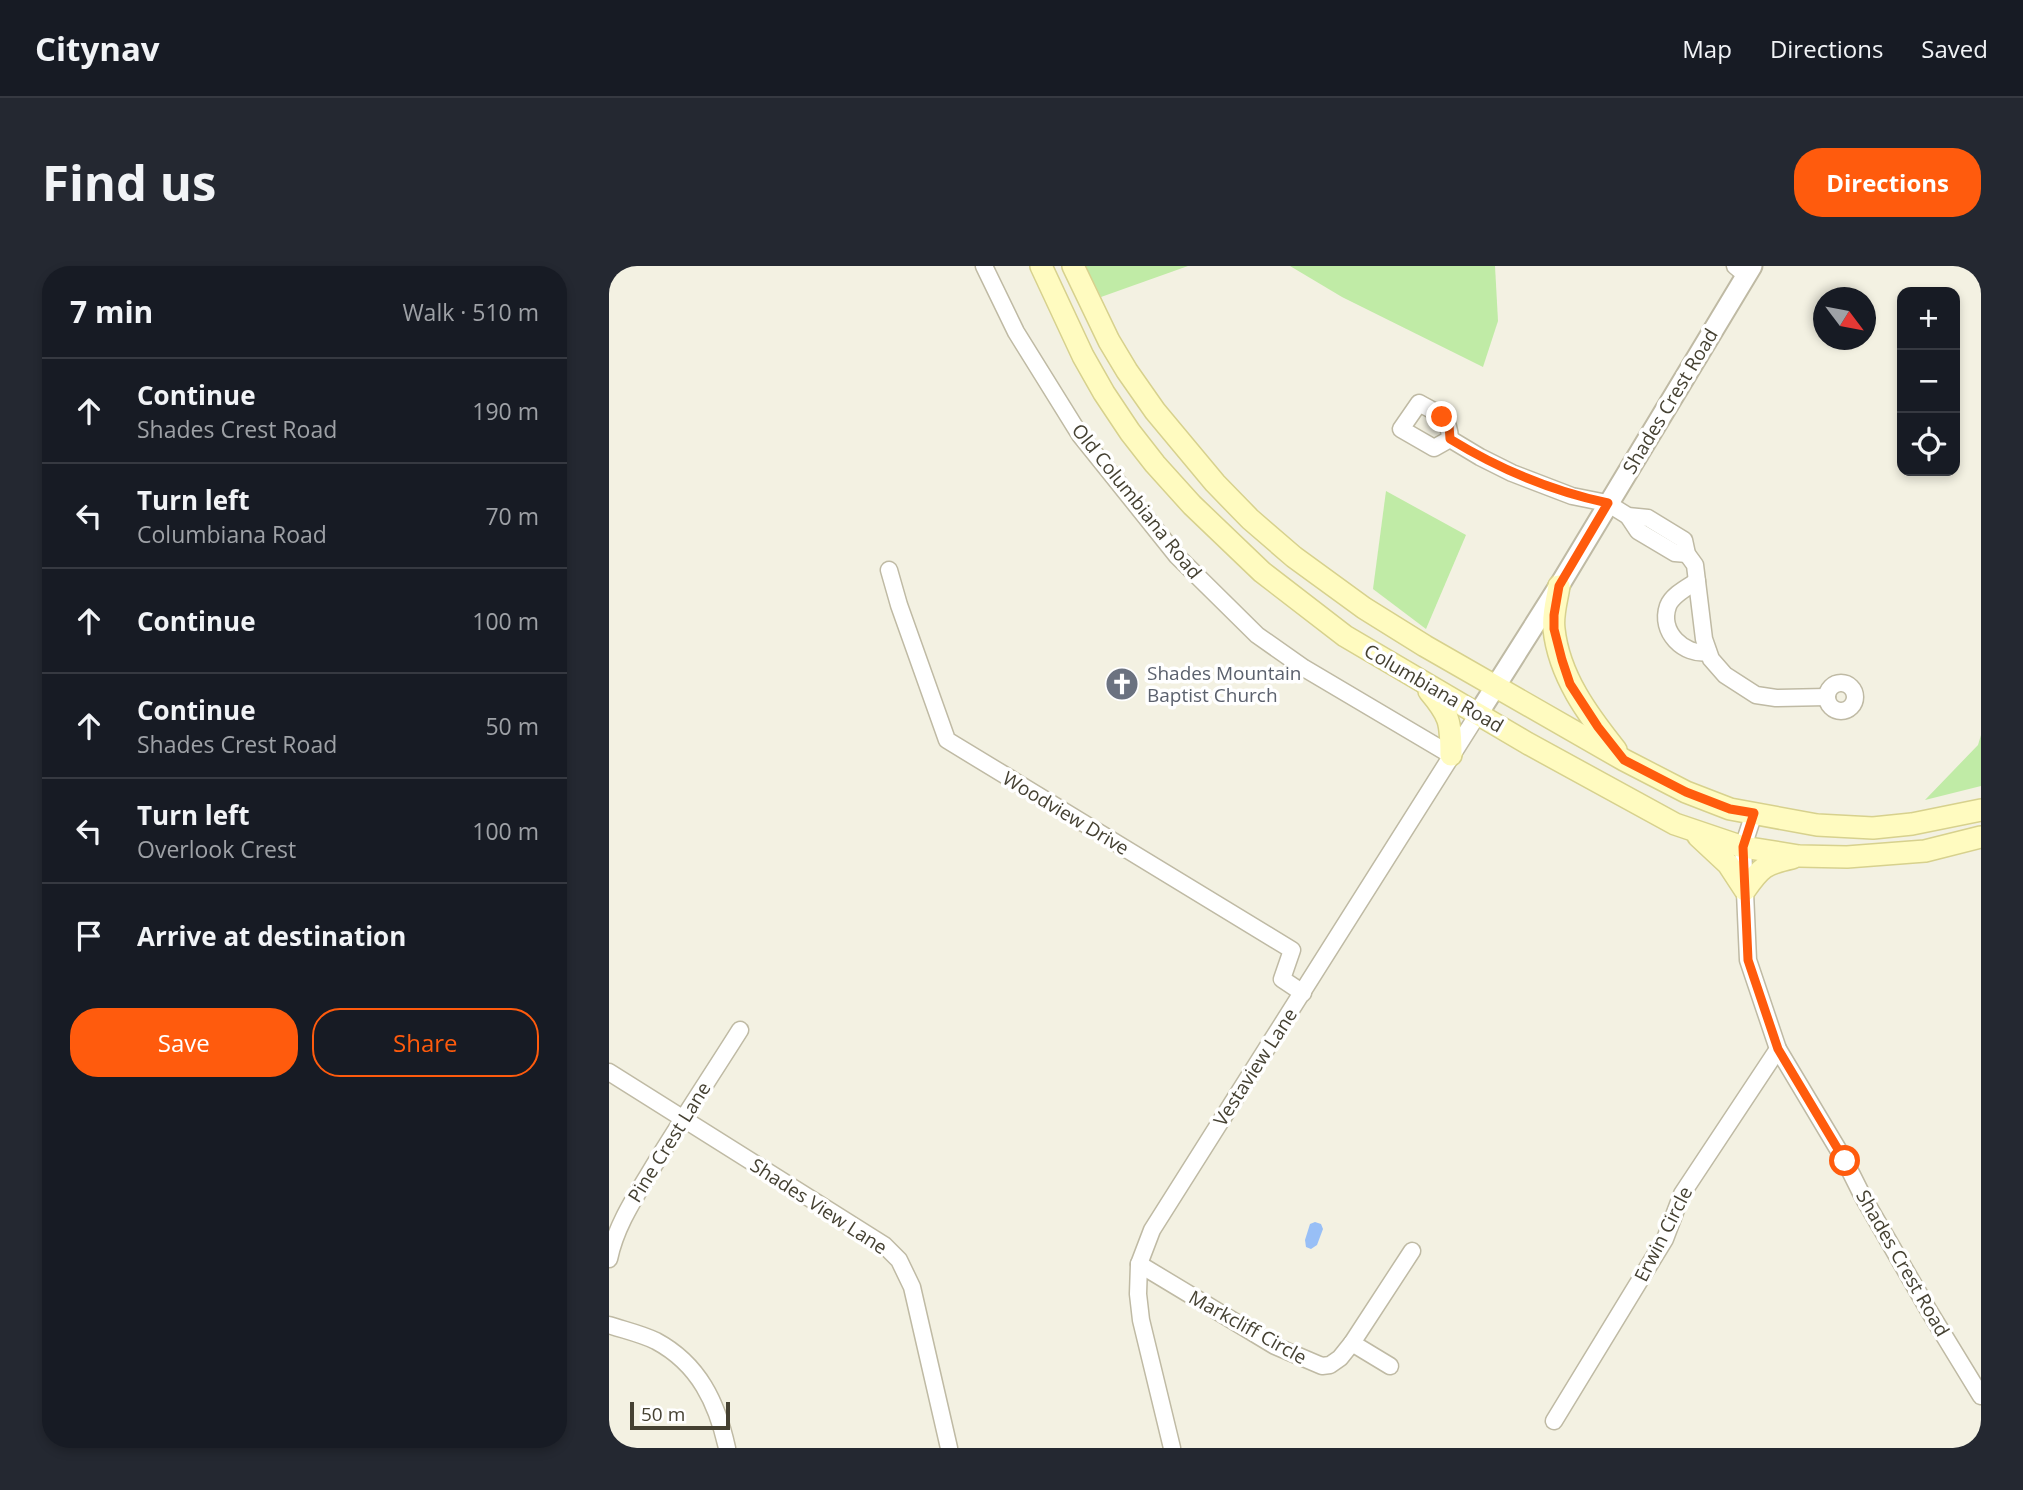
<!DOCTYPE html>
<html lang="en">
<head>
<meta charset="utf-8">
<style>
  :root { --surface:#171b24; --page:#242831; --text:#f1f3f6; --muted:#9ea1a6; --line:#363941; --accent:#ff5b0d }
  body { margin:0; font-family:"Open Sans",sans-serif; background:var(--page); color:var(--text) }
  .controls { position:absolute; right:21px; top:21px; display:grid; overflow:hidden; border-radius:14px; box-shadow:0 4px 10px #0003 }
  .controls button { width:63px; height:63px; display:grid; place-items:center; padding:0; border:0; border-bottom:2px solid var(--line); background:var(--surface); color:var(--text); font:35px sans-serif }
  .compass { position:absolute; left:1204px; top:21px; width:63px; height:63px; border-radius:50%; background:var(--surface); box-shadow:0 4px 10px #0003; rotate:122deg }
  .scale { position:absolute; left:21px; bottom:18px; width:100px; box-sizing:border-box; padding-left:7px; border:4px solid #454132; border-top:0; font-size:19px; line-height:24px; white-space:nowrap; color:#454132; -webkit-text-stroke:5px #fff; paint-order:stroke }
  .stop { position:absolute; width:21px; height:21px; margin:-16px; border:5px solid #ff5b0d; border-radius:50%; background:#fff }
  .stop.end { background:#ff5b0d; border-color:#fff; box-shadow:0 2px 7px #0008 }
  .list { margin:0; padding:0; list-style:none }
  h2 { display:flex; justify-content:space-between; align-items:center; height:91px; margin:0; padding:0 28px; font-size:30px }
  h2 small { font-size:23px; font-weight:400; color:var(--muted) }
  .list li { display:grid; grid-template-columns:46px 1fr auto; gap:21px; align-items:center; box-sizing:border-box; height:105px; padding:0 28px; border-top:2px solid var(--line) }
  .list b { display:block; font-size:26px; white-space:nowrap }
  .list p { margin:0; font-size:23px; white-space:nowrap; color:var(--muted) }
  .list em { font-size:23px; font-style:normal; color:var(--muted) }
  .actions { display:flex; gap:14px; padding:21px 28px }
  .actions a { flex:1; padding:16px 0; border:2px solid var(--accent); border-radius:28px; text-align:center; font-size:24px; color:var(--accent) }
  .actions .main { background:var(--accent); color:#fff }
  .icon { flex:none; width:38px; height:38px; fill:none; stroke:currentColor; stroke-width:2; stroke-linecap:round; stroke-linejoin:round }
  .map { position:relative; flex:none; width:1372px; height:1182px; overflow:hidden; border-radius:28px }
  header { display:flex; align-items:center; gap:42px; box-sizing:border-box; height:98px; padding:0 35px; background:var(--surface); border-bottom:2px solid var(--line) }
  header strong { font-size:33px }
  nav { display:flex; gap:38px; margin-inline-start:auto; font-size:24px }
  .intro { display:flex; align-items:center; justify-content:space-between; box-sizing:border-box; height:168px; padding:0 42px }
  h1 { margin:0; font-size:49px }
  .button { padding:18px 32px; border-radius:28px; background:var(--accent); color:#fff; font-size:24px; font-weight:700 }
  main { display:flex; gap:42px; padding:0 42px }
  aside { flex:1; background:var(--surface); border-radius:28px; box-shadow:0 4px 10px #0003 }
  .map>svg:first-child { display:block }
</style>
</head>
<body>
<header>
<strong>Citynav</strong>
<nav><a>Map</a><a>Directions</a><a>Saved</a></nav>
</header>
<div class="intro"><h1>Find us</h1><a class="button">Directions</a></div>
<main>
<aside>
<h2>7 min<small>Walk · 510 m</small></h2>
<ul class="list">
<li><svg class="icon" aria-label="ahead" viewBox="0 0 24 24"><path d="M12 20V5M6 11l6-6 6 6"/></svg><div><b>Continue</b><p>Shades Crest Road</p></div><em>190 m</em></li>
<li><svg class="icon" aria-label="left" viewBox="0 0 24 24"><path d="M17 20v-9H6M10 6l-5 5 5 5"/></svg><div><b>Turn left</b><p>Columbiana Road</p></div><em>70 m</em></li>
<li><svg class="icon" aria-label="ahead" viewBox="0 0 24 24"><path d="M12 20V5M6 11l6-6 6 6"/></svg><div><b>Continue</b></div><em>100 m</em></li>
<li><svg class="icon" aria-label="ahead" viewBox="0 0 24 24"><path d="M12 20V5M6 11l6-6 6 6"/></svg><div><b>Continue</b><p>Shades Crest Road</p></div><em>50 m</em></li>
<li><svg class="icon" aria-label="left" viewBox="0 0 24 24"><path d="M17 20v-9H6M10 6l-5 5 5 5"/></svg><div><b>Turn left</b><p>Overlook Crest</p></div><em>100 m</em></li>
<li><svg class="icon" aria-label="arrive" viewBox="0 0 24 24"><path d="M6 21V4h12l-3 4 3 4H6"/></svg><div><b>Arrive at destination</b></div></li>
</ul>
<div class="actions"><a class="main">Save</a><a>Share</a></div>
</aside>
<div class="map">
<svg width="1372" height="1182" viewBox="0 0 1372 1182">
  <rect width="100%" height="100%" fill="#f3f1e2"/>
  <g fill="#c0eba6">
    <polygon points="476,0 579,0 492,31"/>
    <polygon points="681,0 886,0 889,55 874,101 733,31"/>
    <polygon points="777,225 857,269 817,363 764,323"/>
    <polygon points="1372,469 1372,520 1316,534 1369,479"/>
  </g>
  <polygon fill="#98bff6" points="706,956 712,958 714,963 708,979 702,983 697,981 696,974 701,958"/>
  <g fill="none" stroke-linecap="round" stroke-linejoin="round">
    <defs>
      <g id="minor">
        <polyline points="375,0 407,66 471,169 568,290 648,369 695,402 842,489"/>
        <polyline points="1126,0 1137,9"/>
        <path d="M810 137C829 148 840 149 841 173L825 182 792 163Z"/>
        <polyline points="841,173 871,191 903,207 963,230 998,237 1019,250 1039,252 1075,274 1078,288 1086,299 1095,373 1102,393 1116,409 1147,429 1167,432 1218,431"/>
        <polyline points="1019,250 1029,265 1066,287 1078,288"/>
        <polyline points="280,304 290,339 338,474 683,684 673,713 694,727"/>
        <path d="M1088 315C1079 321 1063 329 1059 340 1050 366 1075 390 1099 386"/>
        <circle cx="1232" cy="431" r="14"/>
        <polyline points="1145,547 1134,581 1139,694 1169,783 1236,895 1254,931 1320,1045 1372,1130"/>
        <polyline points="0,806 275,979 290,994 303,1021 340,1182"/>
        <path d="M0 993C7 959 27 930 44 901 72 855 102 810 131 764"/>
        <polyline points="530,998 666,1080 713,1100 721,1099 731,1092 743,1077 803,985"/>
        <path d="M0 1059C15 1064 33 1068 47 1075 90 1098 108 1137 118 1182"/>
        <polyline points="743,1077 781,1100"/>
        <polyline points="945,1155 1056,973 1073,928 1169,783"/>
        <polyline points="563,1182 532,1054 529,1028 530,998 543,964 869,448"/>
      </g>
      <polyline id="tertiary" points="869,448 950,320 1143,0"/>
      <g id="secondary">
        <polyline points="432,0 474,90 495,127 521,166 546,198 583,239 653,306 736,370 918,477 1066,558 1134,581 1190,590 1238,591 1316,585 1372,571"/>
        <polyline points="464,0 500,75 518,105 546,145 606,217 641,253 685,291 755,342 816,380 1015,494 1077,526 1121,543 1208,559 1264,562 1303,558 1372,544"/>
        <path d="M950 320C948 334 943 349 945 363 950 410 979 449 1007 484"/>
        <path d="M820 425C841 450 842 456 842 489"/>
        <path d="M1089 570 1119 598 1136 624C1152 601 1156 598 1183 592"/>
      </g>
    </defs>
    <use href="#minor" stroke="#bfbaa4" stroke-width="19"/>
    <use href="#tertiary" stroke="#bfbaa4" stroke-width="23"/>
    <use href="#secondary" stroke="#d7d18d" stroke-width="24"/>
    <use href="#minor" stroke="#fff" stroke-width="16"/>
    <use href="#tertiary" stroke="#fff" stroke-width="19"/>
    <use href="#secondary" stroke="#fffbc0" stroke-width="21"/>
  </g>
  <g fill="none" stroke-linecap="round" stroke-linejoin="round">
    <path stroke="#ff5b0d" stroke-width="9" d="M833 151 840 159 841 173C890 203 942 225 999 237L950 320 945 349V363L953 394 961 418 989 461 1015 494 1077 526 1121 543 1145 547 1134 581 1139 694 1169 783 1236 895"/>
  </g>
  <defs>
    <symbol id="church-disc" viewBox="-11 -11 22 22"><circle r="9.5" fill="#6b7280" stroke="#fff"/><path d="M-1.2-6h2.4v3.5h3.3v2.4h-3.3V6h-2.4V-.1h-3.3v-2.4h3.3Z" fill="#fff"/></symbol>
  </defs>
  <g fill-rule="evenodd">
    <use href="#church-disc" x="494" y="399" width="38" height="38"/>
  </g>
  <g text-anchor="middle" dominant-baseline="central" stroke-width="7" stroke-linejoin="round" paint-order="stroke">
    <g font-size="19" fill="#454132" stroke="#fff">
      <text transform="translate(1061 135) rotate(-59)">Shades Crest Road</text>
      <text transform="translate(528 235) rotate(51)">Old Columbiana Road</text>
      <text transform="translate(825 422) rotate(30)">Columbiana Road</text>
      <text transform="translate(457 547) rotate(31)">Woodview Drive</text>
      <text transform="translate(646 801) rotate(-57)">Vestaview Lane</text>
      <text transform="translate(60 876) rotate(-58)">Pine Crest Lane</text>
      <text transform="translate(210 940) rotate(33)">Shades View Lane</text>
      <text transform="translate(1054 968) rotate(-63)">Erwin Circle</text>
      <text transform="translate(1294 997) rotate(60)">Shades Crest Road</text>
      <text transform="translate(639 1061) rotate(29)">Markcliff Circle</text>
    </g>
    <g font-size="19" fill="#5b616d" stroke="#fff" text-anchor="start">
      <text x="538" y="407">Shades Mountain<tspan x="538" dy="22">Baptist Church</tspan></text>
    </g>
  </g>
</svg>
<div class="controls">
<button>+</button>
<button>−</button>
<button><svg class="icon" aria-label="locate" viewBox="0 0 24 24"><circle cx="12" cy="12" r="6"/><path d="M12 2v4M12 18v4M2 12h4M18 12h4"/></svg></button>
</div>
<svg class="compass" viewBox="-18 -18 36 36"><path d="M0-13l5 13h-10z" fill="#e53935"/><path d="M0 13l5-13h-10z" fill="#9ea1a6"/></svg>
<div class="scale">50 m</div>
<div class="stop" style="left:1236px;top:895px"></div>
<div class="stop end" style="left:833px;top:151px"></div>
</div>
</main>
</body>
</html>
